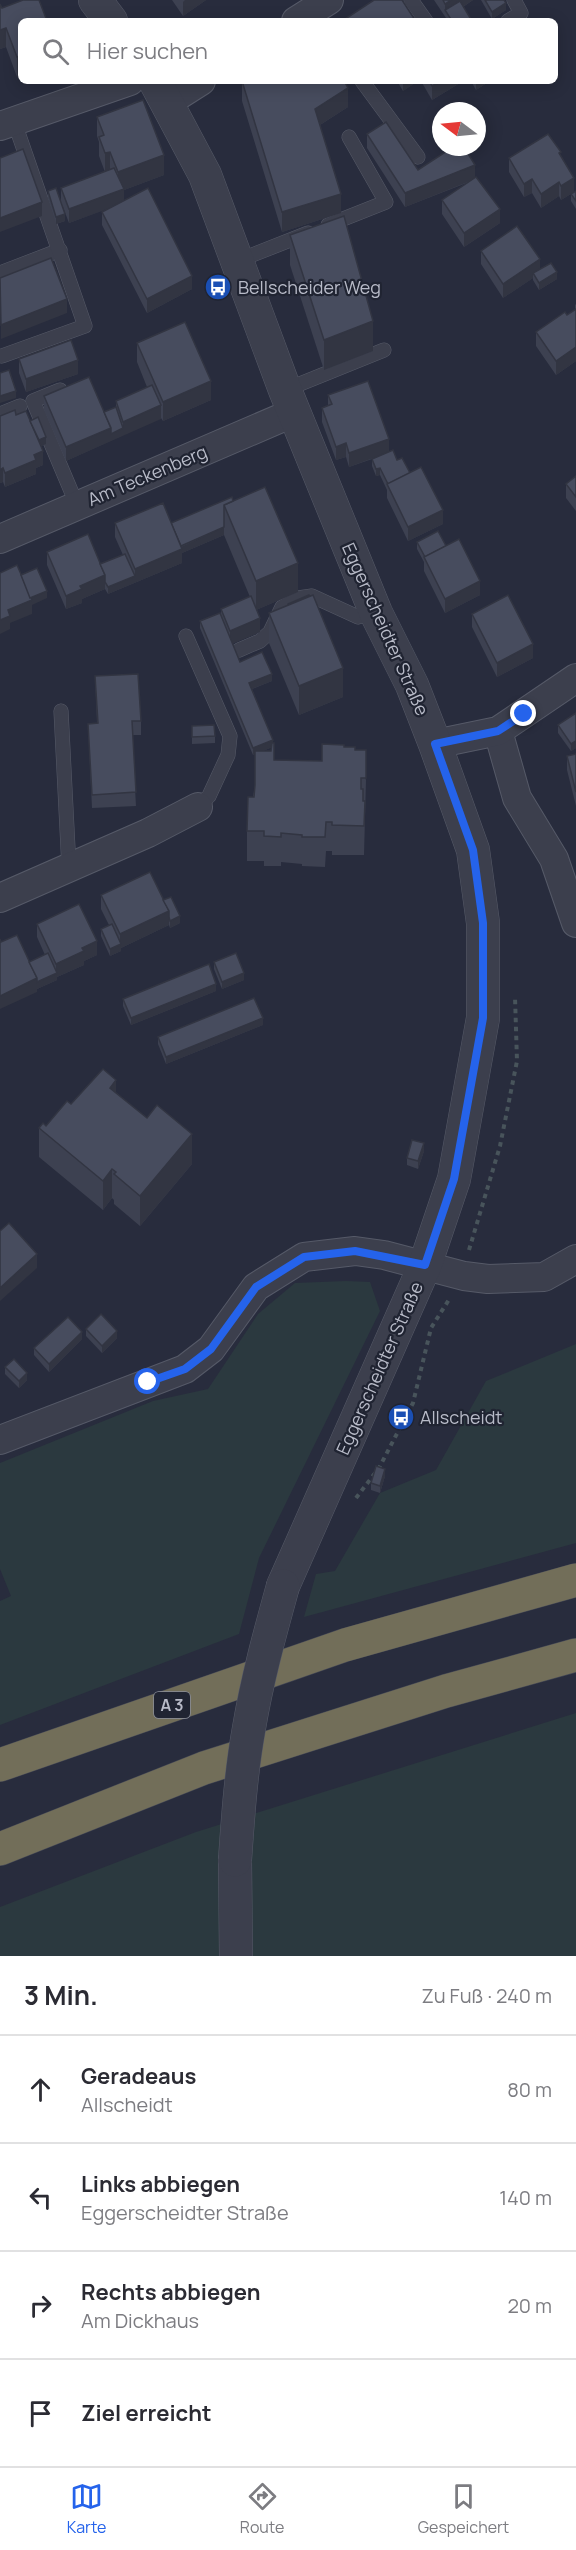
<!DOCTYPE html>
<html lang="de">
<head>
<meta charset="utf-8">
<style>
  :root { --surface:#fff; --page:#f7f7f7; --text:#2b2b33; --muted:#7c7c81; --line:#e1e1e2; --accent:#2563eb }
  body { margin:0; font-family:Manrope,sans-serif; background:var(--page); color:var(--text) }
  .compass { position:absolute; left:432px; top:102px; width:54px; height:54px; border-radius:50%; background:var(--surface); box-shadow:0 3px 15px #0003; rotate:286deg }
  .stop { position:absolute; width:18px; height:18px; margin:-14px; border:4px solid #2563eb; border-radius:50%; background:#fff }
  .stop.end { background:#2563eb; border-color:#fff; box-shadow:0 2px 6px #0008 }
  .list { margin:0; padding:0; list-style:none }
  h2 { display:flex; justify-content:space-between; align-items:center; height:78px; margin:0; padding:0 24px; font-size:26px }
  h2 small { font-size:20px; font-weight:400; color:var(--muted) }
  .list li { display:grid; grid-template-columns:39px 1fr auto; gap:18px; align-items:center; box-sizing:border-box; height:108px; padding:0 24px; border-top:2px solid var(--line) }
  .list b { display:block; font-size:22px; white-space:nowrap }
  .list p { margin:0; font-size:20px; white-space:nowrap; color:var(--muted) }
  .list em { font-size:20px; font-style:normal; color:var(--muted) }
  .icon { flex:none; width:33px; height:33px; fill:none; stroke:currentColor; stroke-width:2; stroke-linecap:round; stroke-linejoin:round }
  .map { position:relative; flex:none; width:576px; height:1956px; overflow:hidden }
  .search { position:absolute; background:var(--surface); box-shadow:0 3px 15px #0003; left:18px; right:18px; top:18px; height:66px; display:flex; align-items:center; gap:15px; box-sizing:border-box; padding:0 21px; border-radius:9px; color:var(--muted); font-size:22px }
  .sheet { height:510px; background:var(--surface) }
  nav { display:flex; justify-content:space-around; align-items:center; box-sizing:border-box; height:84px; border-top:2px solid var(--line); background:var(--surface); font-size:16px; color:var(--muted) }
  nav a { display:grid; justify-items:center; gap:3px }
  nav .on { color:var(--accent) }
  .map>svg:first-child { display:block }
</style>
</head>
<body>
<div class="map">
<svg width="576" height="1956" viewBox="0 0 576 1956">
  <rect width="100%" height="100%" fill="#282c3d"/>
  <g fill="#2b393f">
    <polygon points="346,1281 370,1282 380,1311 259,1558 239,1634 0,1725 0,1601 11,1596 0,1569 0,1463 153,1401 208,1389 258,1314 295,1283"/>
    <polygon points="576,1344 576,1543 304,1617 316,1574 335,1571 380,1493 436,1470 486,1381"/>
    <polygon points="576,1713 576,1956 0,1956 0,1907 196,1832"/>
  </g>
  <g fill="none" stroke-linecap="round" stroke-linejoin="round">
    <defs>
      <g id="service">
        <polyline points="411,0 426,21"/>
        <polyline points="508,21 521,13 514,0"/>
        <polyline points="362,81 418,157"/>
        <polyline points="328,225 386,202 349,137"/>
        <polyline points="237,261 308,233"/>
        <polyline points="0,273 60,250"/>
        <polyline points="2,356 85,326 14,121"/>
        <polyline points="60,390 33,401 77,505"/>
        <polyline points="285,390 384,350"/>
        <polyline points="0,414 20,406"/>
        <polyline points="186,636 230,736 228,755 209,796 198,807"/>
        <polyline points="239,650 260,641 270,632 282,607 298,598 312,596 358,617 376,613"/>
        <polyline points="61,711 69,868"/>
      </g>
      <g id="minor">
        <polyline points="296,21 329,0"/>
        <polyline points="168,102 201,81"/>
        <polyline points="0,126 130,81"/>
        <polyline points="0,539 295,412"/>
        <polyline points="498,731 517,798 554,859 576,923"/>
        <polyline points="435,744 498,731 576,678"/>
        <polyline points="0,898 148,833 198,807"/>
        <polyline points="0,1440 185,1369 211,1349 256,1287 304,1257 355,1251 384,1255 464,1276 488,1279 544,1277 576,1259"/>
      </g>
      <g id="tertiary">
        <polyline points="95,0 111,21"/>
        <polyline points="155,81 205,175 285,390 376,613 412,685 435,744 473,850 483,923 483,1018 454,1179 425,1265 283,1586"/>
        <polyline points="235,1860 236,1956"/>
      </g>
      <g id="motorway">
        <polyline points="0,1765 345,1645 576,1580"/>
        <polyline points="0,1849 204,1768 446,1691 576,1655"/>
      </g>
    </defs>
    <use href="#service" stroke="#565a68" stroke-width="15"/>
    <use href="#minor" stroke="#565a68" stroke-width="30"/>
    <use href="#tertiary" stroke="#565a68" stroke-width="34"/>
    <use href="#motorway" stroke="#434755" stroke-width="34"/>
    <g stroke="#48545b" stroke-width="4" stroke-dasharray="4.5 4.5" stroke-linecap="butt">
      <polyline points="469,1250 500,1146 517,1061 515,997"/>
      <polyline points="356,1498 379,1468 413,1403 431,1328 450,1298"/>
    </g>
    <use href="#service" stroke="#3c3f4d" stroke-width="14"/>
    <use href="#minor" stroke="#3c3f4d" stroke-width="28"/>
    <use href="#tertiary" stroke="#3c3f4d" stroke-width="33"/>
    <use href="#motorway" stroke="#726e59" stroke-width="33"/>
    <defs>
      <path id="tertiary-bridge" d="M235 1860C238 1816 241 1772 249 1728 257 1680 270 1633 283 1586"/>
    </defs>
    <use href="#tertiary-bridge" stroke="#565a68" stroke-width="34" stroke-linecap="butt"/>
    <use href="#tertiary-bridge" stroke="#3c3f4d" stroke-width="33"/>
  </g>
  <g fill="#3d4151" fill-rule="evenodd">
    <polygon points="23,0 17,77 6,47 0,49 0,4 2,8"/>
    <polygon points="172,0 206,0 183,16"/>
    <polygon points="434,0 473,0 463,7 472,21 448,21"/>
    <polygon points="481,0 504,0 506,10 492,19"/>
    <polygon points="242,81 348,107 320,125 341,213 282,232 242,101"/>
    <polygon points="397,81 418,81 403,91"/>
    <polygon points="421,81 460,81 460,83 432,100"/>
    <polygon points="471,81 490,81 476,90"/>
    <polygon points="97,117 164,175 124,190 124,201 192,289 147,313 102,225 102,212 106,209 69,223 63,207 65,221 56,224 48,198 48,191 61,202 61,188 105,172 99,156 99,142 97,136"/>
    <polygon points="367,134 418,170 475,177 500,223 464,247 442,214 442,200 469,182 405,207 367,148"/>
    <polygon points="561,156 574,192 561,200 559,196 541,208 532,193 524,197 509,172 509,158"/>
    <polygon points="576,191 576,209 571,201 571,194"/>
    <polygon points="290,235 373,351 324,370 290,265"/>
    <polygon points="481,251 540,269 557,279 539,290 533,280 533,278 503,298 481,264"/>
    <polygon points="576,304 576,361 556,375 536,346 536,332 567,315 575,310 575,305"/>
    <polygon points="137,343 211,400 163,421 161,418 66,461 44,410 44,396 104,412 116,407 116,401 147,387 137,362"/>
    <polygon points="19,359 78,374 26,392 19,373"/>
    <polygon points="328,395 389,451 410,473 443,524 408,541 387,498 387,490 380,475 376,476 372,466 372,459 349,467 346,457 336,460 322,422 322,408 328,406"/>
    <polygon points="0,416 30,421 46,444 41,446 43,465 36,468 36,474 5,487 3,482 0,483"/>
    <polygon points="576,476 576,511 566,498 566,484"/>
    <path d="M233 501 298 592 256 610 260 632 233 643 240 662 272 681 252 689 273 743 274 760 322 761 344 747 355 750 366 780 364 855H332V851H326L325 867 302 866V864L281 862V866H264V861H247V831L255 785V754L253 755 200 628V621L221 616V609L250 597 224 535 182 553V563L108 594 105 589 82 599V603L66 609 47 565V552L100 564 123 555 115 537V523H171ZM272 747 271 751H263Z"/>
    <polygon points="417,542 446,546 480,595 445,613 424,571 424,562 417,549"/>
    <polygon points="269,613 343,697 299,715 269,643"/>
    <polygon points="472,614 533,658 497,677 472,627"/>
    <polygon points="95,676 141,721 141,735 132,735 136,806 92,808 88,724 97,723"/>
    <polygon points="576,713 576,748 571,751 558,733 558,725"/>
    <polygon points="192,726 215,736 215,743 192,744"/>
    <polygon points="576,754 576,806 567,770 567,756"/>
    <polygon points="101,895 163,900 180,923 170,928 169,925 121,948 121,951 110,956 101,936 101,929 109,925 101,909"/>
    <polygon points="37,924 97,955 84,961 84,965 57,977 57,980 37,989 37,992 1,942 29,962 45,955 37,937"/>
    <polygon points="214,962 244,980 222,989 214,969"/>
    <polygon points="216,991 131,1025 123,1006 123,999"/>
    <polygon points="263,1025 166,1064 158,1044 158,1037"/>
    <polygon points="116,1093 192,1164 140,1226 114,1204 114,1200 112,1198 103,1210 39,1157 39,1128 46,1126 71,1104"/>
    <polygon points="424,1151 418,1169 407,1165 407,1158"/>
    <polygon points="86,1329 117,1338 102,1353 86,1336"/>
    <polygon points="82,1339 49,1372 34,1355 34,1348"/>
    <polygon points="5,1367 27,1380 19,1388 5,1374"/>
    <polygon points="385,1476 380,1493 371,1490 371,1483"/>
  </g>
  <g fill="#323542">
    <polygon points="185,0 206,0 183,16 183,2"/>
    <polygon points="451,0 473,0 449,16 445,10 445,18 445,4"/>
    <polygon points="506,3 506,10 492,19 492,12"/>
    <polygon points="6,28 6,47 0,49 0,30"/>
    <polygon points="21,56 21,75 17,77 17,57"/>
    <polygon points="403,81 418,81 403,91"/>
    <polygon points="441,81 460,81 460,83 432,100 432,86"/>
    <polygon points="476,81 490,81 476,90"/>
    <polygon points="348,88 348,107 315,128 315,109"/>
    <polygon points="110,152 110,171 105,173 105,153"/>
    <polygon points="164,155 164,175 124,190 124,203 69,223 69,209 118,191 118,172"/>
    <polygon points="475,165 475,179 405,207 405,193"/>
    <polygon points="574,178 574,192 561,200 561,186"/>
    <polygon points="532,179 532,193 524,197 524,184"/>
    <polygon points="559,182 559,196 541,208 541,194"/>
    <polygon points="341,194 341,213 282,232 282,212"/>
    <polygon points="42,202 42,216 0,232 0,218"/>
    <polygon points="500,209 500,223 464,247 464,233"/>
    <polygon points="65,214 65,221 56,224 56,217"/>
    <polygon points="540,259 540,273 533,273 533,278 503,298 503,284"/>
    <polygon points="557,272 557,279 539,290 539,283"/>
    <polygon points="192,276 192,289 147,313 147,299"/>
    <polygon points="67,299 67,313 1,339 1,325"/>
    <polygon points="373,321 373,351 324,370 324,340"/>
    <polygon points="576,347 576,361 556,375 556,361"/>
    <polygon points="78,360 78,374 26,392 26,379"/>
    <polygon points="211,381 211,400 163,421 163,402"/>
    <polygon points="16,391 16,398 0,403 0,396"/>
    <polygon points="161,405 161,419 66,461 66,447 111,428 123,428 123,422"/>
    <polygon points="46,437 46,444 36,448 36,441"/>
    <polygon points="389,439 389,452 349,467 349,453"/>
    <polygon points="346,443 346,457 336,460 336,447"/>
    <polygon points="43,451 43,465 36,468 36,474 5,487 5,473 34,455"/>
    <polygon points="3,468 3,482 0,483 0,470"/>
    <polygon points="380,468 380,475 376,476 376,469"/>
    <polygon points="443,510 443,524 408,541 408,527"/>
    <polygon points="224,527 224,535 182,553 182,563 108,594 108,587 135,576 135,569 179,548"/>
    <polygon points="298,563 298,592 256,610 256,581"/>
    <polygon points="105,575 105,589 82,599 82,603 66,609 66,596 80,586"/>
    <polygon points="480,581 480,595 445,613 445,599"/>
    <polygon points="47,591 47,598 32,605 32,614 10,623 10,629 0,634 0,620 8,610 28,599"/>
    <polygon points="260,618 260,632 230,645 230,631"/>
    <polygon points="533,644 533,658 497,677 497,663"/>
    <polygon points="343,668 343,697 299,715 299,686"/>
    <polygon points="272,674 272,681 249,690 249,683"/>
    <polygon points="273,740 273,747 253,755 253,748"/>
    <polygon points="576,741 576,748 571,751 571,744"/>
    <polygon points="169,911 169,925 121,948 121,951 110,956 110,949 120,945 120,934"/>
    <polygon points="180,916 180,923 170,928 170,921"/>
    <polygon points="97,941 97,955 84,961 84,965 57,977 57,980 37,989 37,992 0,1009 0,996 37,978 56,973 56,964 82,948"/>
    <polygon points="244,973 244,980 222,989 222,982"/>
    <polygon points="216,984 216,991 131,1025 131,1018"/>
    <polygon points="263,1018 263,1025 166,1064 166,1057"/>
    <polygon points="116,1080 116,1110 110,1088"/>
    <polygon points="192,1134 192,1164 140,1226 140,1196"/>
    <polygon points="424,1143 424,1151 418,1169 418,1161"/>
    <polygon points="112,1169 112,1198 103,1210 103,1181"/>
    <polygon points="37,1254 37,1268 0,1301 0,1288"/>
    <polygon points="117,1331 117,1338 102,1353 102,1346"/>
    <polygon points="82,1332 82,1339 49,1372 49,1364"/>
    <polygon points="27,1373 27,1380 19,1388 19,1381"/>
    <polygon points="385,1469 385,1476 380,1493 380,1486"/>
  </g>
  <g fill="#474c5e" stroke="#323542" stroke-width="1.5">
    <polygon points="23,0 39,0 47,21 21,21 21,56 17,57 6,28 0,30 0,4 2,8"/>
    <polygon points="374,0 402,0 415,20 412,21 342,21"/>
    <polygon points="443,0 451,0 445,4"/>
    <polygon points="485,0 504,0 506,3 492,12"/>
    <polygon points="460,1 472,21 456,21 455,19 452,21 445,10"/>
    <polygon points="242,81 344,81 348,88 315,109 341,194 282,212"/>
    <polygon points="429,81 441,81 432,86"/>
    <polygon points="143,100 164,155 118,172 110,152 105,153 99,137 104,135 97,117"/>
    <polygon points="386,122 418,170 453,147 464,147 475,165 405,193 367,134"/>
    <polygon points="548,134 561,152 559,153 574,178 561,186 559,182 541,194 532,179 524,184 509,158"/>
    <polygon points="23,149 42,202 0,218 0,158"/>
    <polygon points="114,168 124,189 69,209 61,188"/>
    <polygon points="476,177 500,209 464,233 442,200"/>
    <polygon points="56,188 65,214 56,217 48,191"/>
    <polygon points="148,188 192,276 147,299 102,212"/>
    <polygon points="576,191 576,201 571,194"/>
    <polygon points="344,216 373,321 324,340 290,235"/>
    <polygon points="517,226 540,259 503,284 481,251"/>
    <polygon points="51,258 67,299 1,325 0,278"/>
    <polygon points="551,263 557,272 539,283 533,273"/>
    <polygon points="576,309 576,347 556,361 536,332 565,312 567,315"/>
    <polygon points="185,322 211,381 163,402 137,343"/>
    <polygon points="71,340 78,360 26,379 19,359"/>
    <polygon points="9,370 16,391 0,396 0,373"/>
    <polygon points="89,377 111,428 66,447 44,396"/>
    <polygon points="368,381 389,439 349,453 346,443 336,447 322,408 332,404 328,395"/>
    <polygon points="152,385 161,405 123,422 116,401"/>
    <polygon points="116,407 123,428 111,434 111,428 104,412"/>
    <polygon points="15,410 16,415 26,411 43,451 34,455 36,460 5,473 3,468 0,470 0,416"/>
    <polygon points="38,417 46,437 39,440 30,421"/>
    <polygon points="393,450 397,460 402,458 410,473 388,484 380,468 376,469 372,459"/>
    <polygon points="421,467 443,510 408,527 387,484"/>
    <polygon points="576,476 576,497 566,484"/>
    <polygon points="265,487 298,563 256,581 224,505"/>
    <polygon points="232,497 233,501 224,505 224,527 181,546 171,523"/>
    <polygon points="163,503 182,549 135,569 115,523"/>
    <polygon points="438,531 446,546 425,557 417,542"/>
    <polygon points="88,534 105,575 80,586 82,589 66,596 47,552"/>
    <polygon points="459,539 480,581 445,599 424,557"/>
    <polygon points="125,554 135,576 108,587 105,582 105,575 100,564"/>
    <polygon points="17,565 32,600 8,610 10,616 0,620 0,573"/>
    <polygon points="37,568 47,591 30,598 21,575"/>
    <polygon points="309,595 310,596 288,605 288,604"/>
    <polygon points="313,595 343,668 299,686 269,613"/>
    <polygon points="508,595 533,644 497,663 472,614"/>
    <polygon points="251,596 260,618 230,631 221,609"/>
    <polygon points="220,613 240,662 262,652 272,674 249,683 273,740 253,748 200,621"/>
    <polygon points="138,674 141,721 132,721 136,792 92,795 88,724 98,723 95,676"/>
    <polygon points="576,713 576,741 571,744 558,725"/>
    <polygon points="214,725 215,736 192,737 192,726"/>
    <polygon points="272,743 274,743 274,760 322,761 322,744 344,745 344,747 355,747 355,750 366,750 366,778 361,778 361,789 363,789 363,801 365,801 364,826 332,825 332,822 326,822 325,837 302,837 302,835 281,833 281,837 264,836 264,831 247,831 248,797 254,797 255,785 255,751 271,751"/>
    <polygon points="576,754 576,792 567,756"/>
    <polygon points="150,872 169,911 120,934 101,895"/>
    <polygon points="171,897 180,916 170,921 169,917 169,911 163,900"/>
    <polygon points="79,904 97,941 82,948 84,951 56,964 37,924"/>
    <polygon points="112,924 121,944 110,949 101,929"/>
    <polygon points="17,935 37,978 0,996 0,939 1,942"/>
    <polygon points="48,953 57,973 37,982 37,978 29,962"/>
    <polygon points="236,953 244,973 222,982 214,962"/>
    <polygon points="209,964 216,984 131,1018 123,999"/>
    <polygon points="254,998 263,1018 166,1057 158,1037"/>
    <polygon points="103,1069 116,1080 110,1088 147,1118 157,1105 192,1134 140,1196 114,1174 116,1172 112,1169 103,1181 39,1128 43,1123 46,1126 67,1101 71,1104"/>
    <polygon points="412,1140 424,1143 418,1161 407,1158"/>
    <polygon points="9,1223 37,1254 0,1288 0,1231"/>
    <polygon points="101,1314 117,1331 102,1346 86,1329"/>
    <polygon points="68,1317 82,1332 49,1364 34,1348"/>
    <polygon points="14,1359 27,1373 19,1381 5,1367"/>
    <polygon points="376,1466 385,1469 380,1486 371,1483"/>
  </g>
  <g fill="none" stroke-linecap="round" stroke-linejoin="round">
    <polyline stroke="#2563eb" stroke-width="8" points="148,1382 185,1369 211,1349 256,1287 304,1257 355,1251 425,1265 454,1179 483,1018 483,923 473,850 435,744 498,731 524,714"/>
  </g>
  <defs>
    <symbol id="bus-disc" viewBox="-11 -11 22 22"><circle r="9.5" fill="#1a4fb4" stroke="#202432"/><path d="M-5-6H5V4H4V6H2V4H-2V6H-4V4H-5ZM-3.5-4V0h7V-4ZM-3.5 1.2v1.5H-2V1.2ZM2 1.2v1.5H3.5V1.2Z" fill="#fff"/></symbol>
  </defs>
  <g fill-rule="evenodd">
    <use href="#bus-disc" x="203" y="272" width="30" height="30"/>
    <use href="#bus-disc" x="386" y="1402" width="30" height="30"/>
  </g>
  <g text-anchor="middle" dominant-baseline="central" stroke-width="4.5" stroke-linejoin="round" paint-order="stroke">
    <rect fill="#202432" stroke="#8a8e9b" stroke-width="1.5" x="154" y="1692" width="36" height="26" rx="4.5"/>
    <g font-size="16" font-weight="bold" fill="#b8bbc8">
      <text x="172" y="1705">A 3</text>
    </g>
    <g font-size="18" fill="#b8bbc8" stroke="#202432" text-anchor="start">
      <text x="238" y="287">Bellscheider Weg</text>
      <text x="420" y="1417">Allscheidt</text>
    </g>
    <g font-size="18" fill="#b8bbc8" stroke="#202432">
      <text transform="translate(147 475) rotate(-23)">Am Teckenberg</text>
      <text transform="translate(386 629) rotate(66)">Eggerscheidter Straße</text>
      <text transform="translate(379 1368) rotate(-66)">Eggerscheidter Straße</text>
    </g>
  </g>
</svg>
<svg class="compass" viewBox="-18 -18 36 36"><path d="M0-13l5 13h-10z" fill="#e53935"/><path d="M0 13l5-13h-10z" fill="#7c7c81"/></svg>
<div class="stop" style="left:148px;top:1382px"></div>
<div class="stop end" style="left:524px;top:714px"></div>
<div class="search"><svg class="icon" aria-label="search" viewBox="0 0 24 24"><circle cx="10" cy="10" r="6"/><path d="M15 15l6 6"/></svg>Hier suchen</div>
</div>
<section class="sheet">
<h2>3 Min.<small>Zu Fuß · 240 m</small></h2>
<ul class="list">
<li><svg class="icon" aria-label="ahead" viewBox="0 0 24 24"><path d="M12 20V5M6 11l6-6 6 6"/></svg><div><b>Geradeaus</b><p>Allscheidt</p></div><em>80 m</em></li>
<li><svg class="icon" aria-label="left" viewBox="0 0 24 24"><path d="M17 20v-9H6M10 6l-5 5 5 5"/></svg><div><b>Links abbiegen</b><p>Eggerscheidter Straße</p></div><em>140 m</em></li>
<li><svg class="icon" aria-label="right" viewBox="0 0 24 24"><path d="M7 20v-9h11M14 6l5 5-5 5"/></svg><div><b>Rechts abbiegen</b><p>Am Dickhaus</p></div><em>20 m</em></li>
<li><svg class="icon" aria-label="arrive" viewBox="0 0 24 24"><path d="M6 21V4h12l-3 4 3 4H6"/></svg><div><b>Ziel erreicht</b></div></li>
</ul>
</section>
<nav>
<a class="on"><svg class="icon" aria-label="map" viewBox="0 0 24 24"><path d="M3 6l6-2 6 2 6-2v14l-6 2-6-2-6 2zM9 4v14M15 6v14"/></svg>Karte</a>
<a><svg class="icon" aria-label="directions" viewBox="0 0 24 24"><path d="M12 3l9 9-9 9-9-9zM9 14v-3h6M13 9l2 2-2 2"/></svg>Route</a>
<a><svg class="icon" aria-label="saved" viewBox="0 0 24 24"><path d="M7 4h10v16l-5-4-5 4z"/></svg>Gespeichert</a>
</nav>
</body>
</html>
